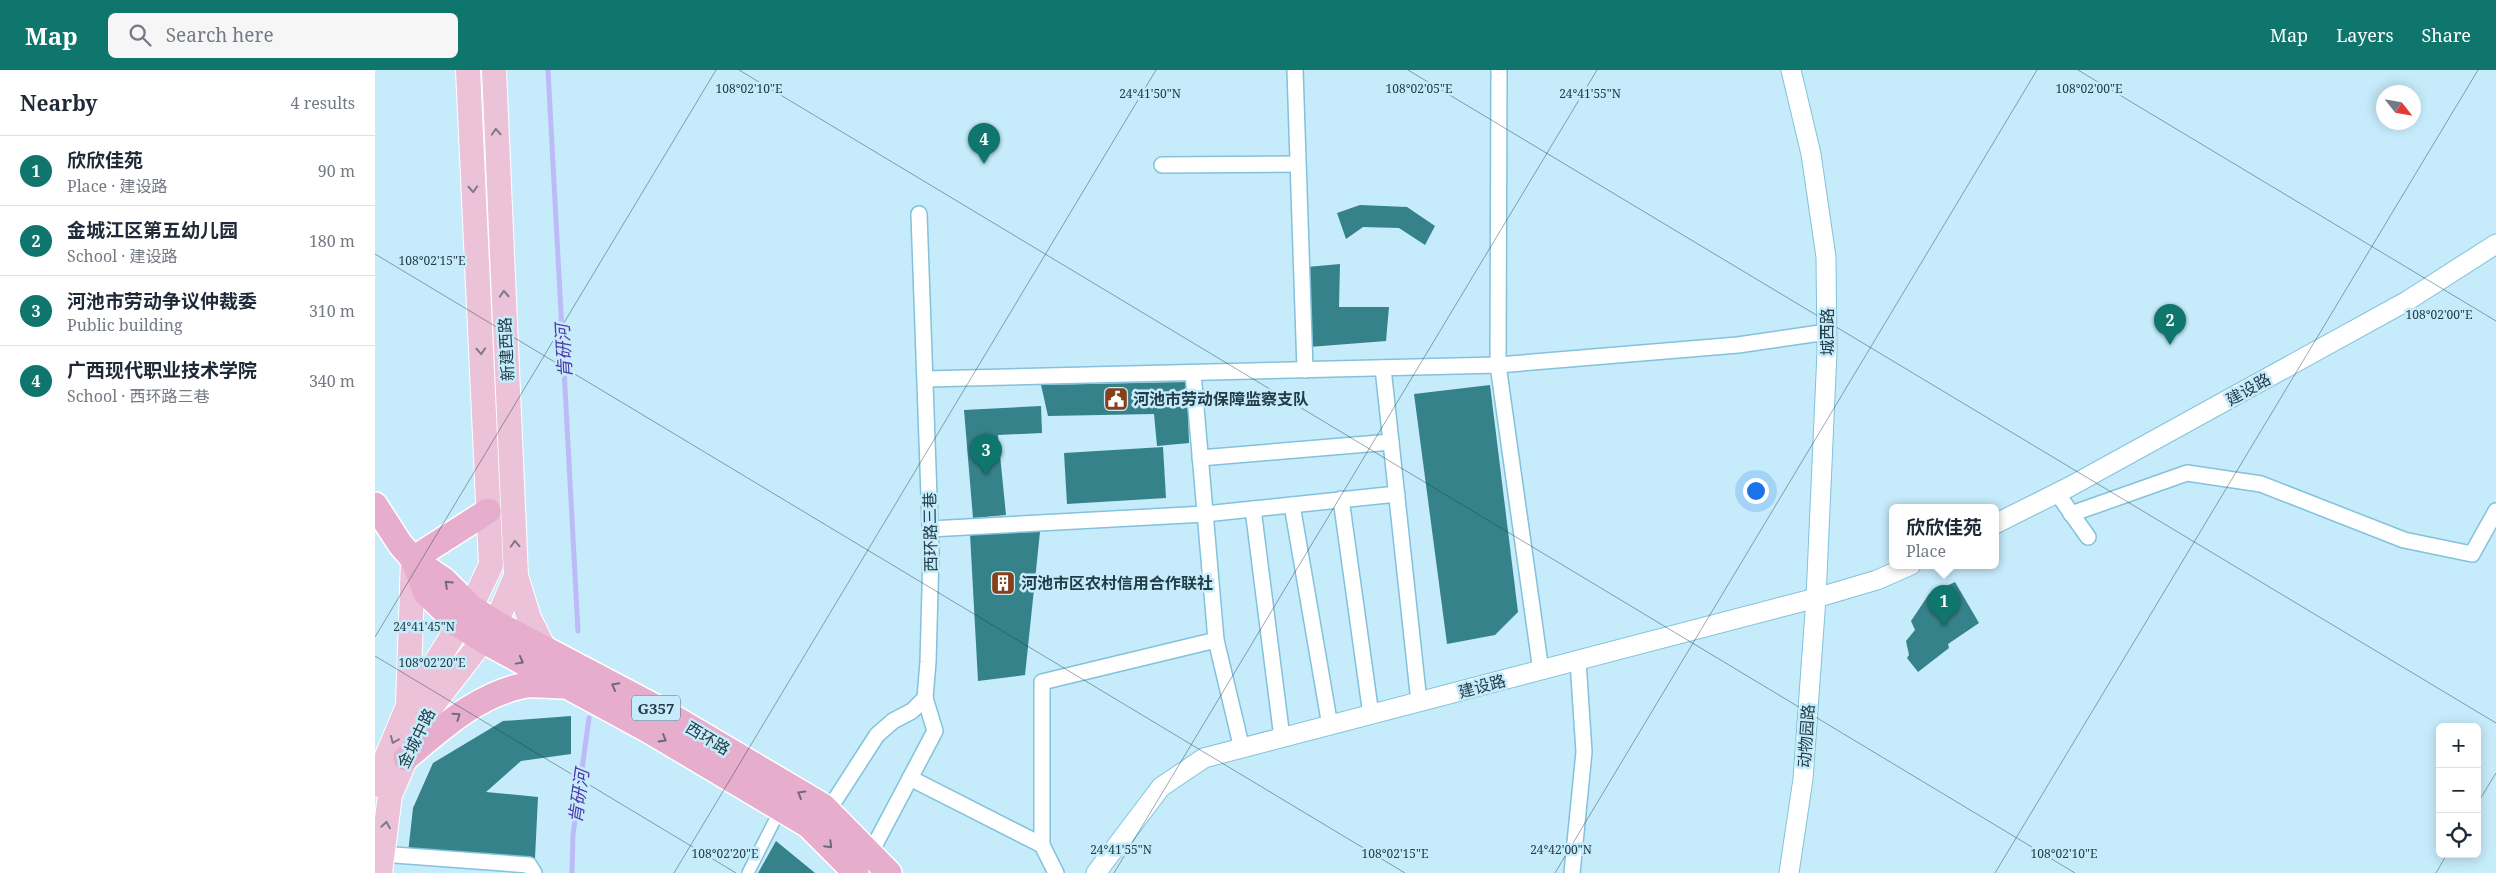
<!DOCTYPE html>
<html lang="en">
<head>
<meta charset="utf-8">
<style>
  :root { --surface:#fff; --page:#f6f6f7; --text:#1f2937; --muted:#747a83; --line:#e0e1e3; --accent:#0f766e }
  body { margin:0; font-family:"Noto Serif","Noto Sans SC",serif; background:var(--page); color:var(--text) }
  .controls { position:absolute; right:15px; bottom:15px; display:grid; overflow:hidden; border-radius:8px; box-shadow:0 2px 12px #0003 }
  .controls button { width:45px; height:45px; display:grid; place-items:center; padding:0; border:0; border-bottom:1px solid var(--line); background:var(--surface); color:var(--text); font:25px sans-serif }
  .compass { position:absolute; left:2001px; top:15px; width:45px; height:45px; border-radius:50%; background:var(--surface); box-shadow:0 2px 12px #0003; rotate:121deg }
  .you { position:absolute; left:1380px; top:420px; width:18px; height:18px; margin:-12px; border:4px solid #fff; border-radius:50%; background:#1a73e8; box-shadow:0 0 0 8px #1a73e833 }
  .badge { display:grid; place-items:center; width:32px; height:32px; border-radius:50%; background:var(--accent); color:#fff; font-size:16px; font-weight:700 }
  .pin { position:absolute; translate:-50% -41px; filter:drop-shadow(0 1px 2px #0008) }
  .pin::after { content:''; position:absolute; top:26px; width:18px; height:15px; background:inherit; clip-path:polygon(0 0,100% 0,50% 100%) }
  .popup { position:absolute; left:1514px; top:434px; width:110px; height:65px; box-sizing:border-box; display:grid; place-content:center; border-radius:8px; background:var(--surface); filter:drop-shadow(0 1px 4px #0005); font-size:16px; white-space:nowrap; color:var(--muted) }
  .popup b { font-size:19px; color:var(--text) }
  .popup::after { content:''; position:absolute; left:50%; top:100%; margin-left:-10px; border:10px solid transparent; border-top-color:var(--surface) }
  .list { margin:0; padding:0; list-style:none }
  h2 { display:flex; justify-content:space-between; align-items:center; height:65px; margin:0; padding:0 20px; font-size:21px }
  h2 small { font-size:16px; font-weight:400; color:var(--muted) }
  .list li { display:grid; grid-template-columns:32px 1fr auto; gap:15px; align-items:center; box-sizing:border-box; height:70px; padding:0 20px; border-top:1px solid var(--line) }
  .list b { display:block; font-size:19px; white-space:nowrap }
  .list p { margin:0; font-size:16px; white-space:nowrap; color:var(--muted) }
  .list em { font-size:16px; font-style:normal; color:var(--muted) }
  .icon { flex:none; width:28px; height:28px; fill:none; stroke:currentColor; stroke-width:2; stroke-linecap:round; stroke-linejoin:round }
  .map { position:relative; flex:none; width:2121px; height:803px; overflow:hidden }
  header { display:flex; align-items:center; gap:30px; box-sizing:border-box; height:70px; padding:0 25px; background:var(--accent); color:#fff }
  header strong { font-size:24px }
  nav { display:flex; gap:28px; margin-inline-start:auto; font-size:18px }
  .search { width:350px; height:45px; background:var(--page); display:flex; align-items:center; gap:12px; box-sizing:border-box; padding:0 18px; border-radius:8px; color:var(--muted); font-size:19px }
  main { display:flex }
  aside { flex:1; background:var(--surface) }
  .map>svg:first-child { display:block }
</style>
</head>
<body>
<header>
<strong>Map</strong>
<div class="search"><svg class="icon" aria-label="search" viewBox="0 0 24 24"><circle cx="10" cy="10" r="6"/><path d="M15 15l6 6"/></svg>Search here</div>
<nav><a>Map</a><a>Layers</a><a>Share</a></nav>
</header>
<main>
<aside>
<h2>Nearby<small>4 results</small></h2>
<ul class="list">
<li><span class="badge">1</span><div><b>欣欣佳苑</b><p>Place · 建设路</p></div><em>90 m</em></li>
<li><span class="badge">2</span><div><b>金城江区第五幼儿园</b><p>School · 建设路</p></div><em>180 m</em></li>
<li><span class="badge">3</span><div><b>河池市劳动争议仲裁委</b><p>Public building</p></div><em>310 m</em></li>
<li><span class="badge">4</span><div><b>广西现代职业技术学院</b><p>School · 西环路三巷</p></div><em>340 m</em></li>
</ul>
</aside>
<div class="map">
<svg width="2121" height="803" viewBox="0 0 2121 803">
  <rect width="100%" height="100%" fill="#c6ebfb"/>
  <g fill="none" stroke-linecap="round" stroke-linejoin="round">
    <g stroke="#bcbbf7" stroke-width="5">
      <polyline points="173,0 203,561"/>
      <polyline points="197,803 198,765 214,648"/>
    </g>
  </g>
  <g fill="#36828a">
    <polygon points="985,135 1032,137 1060,156 1050,175 1024,158 988,157 971,169 962,143"/>
    <polygon points="965,194 964,237 1014,237 1011,271 934,277 932,197"/>
    <polygon points="812,312 814,373 782,376 779,344 673,346 666,315"/>
    <polygon points="1115,315 1143,542 1120,565 1072,574 1039,324"/>
    <polygon points="666,336 667,363 623,365 631,445 598,448 589,340"/>
    <polygon points="788,377 791,428 692,434 689,383"/>
    <polygon points="665,462 650,605 603,611 595,464"/>
    <polygon points="1580,512 1604,553 1573,574 1574,578 1543,602 1532,588 1534,585 1531,571 1540,560 1536,551 1554,524"/>
    <polygon points="196,646 196,684 146,691 111,722 163,727 160,788 33,783 38,738 58,693 128,651"/>
    <polygon points="401,771 440,803 383,803"/>
  </g>
  <g fill="none" stroke-linecap="round" stroke-linejoin="round">
    <defs>
      <polyline id="pedestrian" points="373,803 406,738"/>
      <g id="minor">
        <polyline points="920,0 930,300"/>
        <polyline points="1124,0 1123,295 1363,275 1452,262"/>
        <polyline points="787,95 923,94"/>
        <polyline points="1008,298 1044,632"/>
        <polyline points="818,303 841,570 867,679"/>
        <polyline points="551,309 1123,295 1166,601"/>
        <polyline points="825,388 1016,372"/>
        <polyline points="1682,423 1713,467"/>
        <polyline points="966,429 996,645"/>
        <polyline points="917,435 955,656"/>
        <polyline points="878,439 907,668"/>
        <polyline points="1696,444 1812,403 1886,414 2029,470 2097,484 2121,441"/>
        <polyline points="555,459 830,444 1022,424"/>
        <polyline points="535,708 667,775"/>
        <polyline points="453,741 502,665 518,651 537,641 550,628 553,592 556,483 544,144"/>
        <polyline points="6,784 154,795 159,803"/>
        <polyline points="495,784 560,661 550,628"/>
        <polyline points="681,803 667,775 667,612 841,570"/>
        <polyline points="1197,803 1209,682 1203,591"/>
      </g>
      <g id="tertiary">
        <polyline points="1620,454 1696,416 2032,231 2121,174"/>
        <polyline points="721,803 786,717 829,688 1441,528 1502,510 1536,495"/>
        <polyline points="1414,803 1428,709 1441,528 1452,282 1451,187 1436,84 1416,0"/>
      </g>
      <g id="primary">
        <polyline points="141,506 154,548 170,580"/>
        <polyline points="33,634 38,489"/>
        <polyline points="0,715 33,636 96,537 116,495 93,0"/>
        <polyline points="5,803 15,725 49,646 121,553 141,506 119,0"/>
      </g>
      <g id="trunk">
        <polyline points="0,435 25,474 38,489 69,510 96,537 121,553 284,639 448,736 514,803"/>
        <polyline points="38,489 51,523 84,555 109,571 273,660 433,755 481,803"/>
        <polyline points="38,489 113,441"/>
        <path d="M31 688C67 658 103 624 151 615 162 614 175 616 186 616"/>
      </g>
    </defs>
    <use href="#pedestrian" stroke="#82c2db" stroke-width="14"/>
    <use href="#minor" stroke="#82c2db" stroke-width="18"/>
    <use href="#tertiary" stroke="#82c2db" stroke-width="21"/>
    <use href="#primary" stroke="#fff" stroke-width="26"/>
    <use href="#trunk" stroke="#fff" stroke-width="28"/>
    <use href="#pedestrian" stroke="#fff" stroke-width="11"/>
    <use href="#minor" stroke="#fff" stroke-width="15"/>
    <use href="#tertiary" stroke="#fff" stroke-width="19"/>
    <use href="#primary" stroke="#ecc2d9" stroke-width="24"/>
    <use href="#trunk" stroke="#e6aecc" stroke-width="25"/>
  </g>
  <defs><path id="oneway-chevron" d="M-2-3.5L2.5 0L-2 3.5" fill="none" stroke-width="1.6" stroke-linecap="round" stroke-linejoin="round" transform="scale(1.25)"/></defs>
  <g stroke="#7d7989">
    <use href="#oneway-chevron" transform="translate(121 62) rotate(-93)"/>
    <use href="#oneway-chevron" transform="translate(98 119) rotate(87)"/>
    <use href="#oneway-chevron" transform="translate(129 224) rotate(-93)"/>
    <use href="#oneway-chevron" transform="translate(106 281) rotate(87)"/>
    <use href="#oneway-chevron" transform="translate(140 474) rotate(-93)"/>
    <use href="#oneway-chevron" transform="translate(19 670) rotate(113)"/>
    <use href="#oneway-chevron" transform="translate(11 755) rotate(-81)"/>
  </g>
  <g stroke="#706a7c">
    <use href="#oneway-chevron" transform="translate(73 514) rotate(-137)"/>
    <use href="#oneway-chevron" transform="translate(145 591) rotate(29)"/>
    <use href="#oneway-chevron" transform="translate(240 616) rotate(-152)"/>
    <use href="#oneway-chevron" transform="translate(82 646) rotate(-35)"/>
    <use href="#oneway-chevron" transform="translate(288 669) rotate(31)"/>
    <use href="#oneway-chevron" transform="translate(426 724) rotate(-149)"/>
    <use href="#oneway-chevron" transform="translate(454 775) rotate(45)"/>
  </g>
  <path fill="none" stroke="#223d47" stroke-width="1" stroke-opacity="0.45" d="M364 0 1700 803M1033 0 2121 653M1703 0 2121 251M0 184 1030 803M0 567 341 0M0 586 361 803M2102 734 2121 703M299 803 781 0M739 803 1222 0M1180 803 1662 0M1620 803 2103 0M2061 803 2072 784"/>
  <defs>
    <symbol id="civic-square" viewBox="-11 -11 22 22"><rect x="-9" y="-9" width="18" height="18" rx="4" fill="#86401c" stroke="#c6ebfb"/><path d="M-.6-6.5H3V-4.5H.6V-3L4-1V1h2V6H-6V1h2V-1L-.6-3ZM-1.2 2.5V6h2.4V2.5Z" fill="#fff"/></symbol>
    <symbol id="building-square" viewBox="-11 -11 22 22"><rect x="-9" y="-9" width="18" height="18" rx="4" fill="#86401c" stroke="#c6ebfb"/><path d="M-4-6H4V6H1V3H-1V6H-4ZM-2.5-4.3h1.7v1.8h-1.7ZM.8-4.3h1.7v1.8H.8ZM-2.5-1h1.7V.8h-1.7ZM.8-1h1.7V.8H.8Z" fill="#fff"/></symbol>
  </defs>
  <g fill-rule="evenodd">
    <use href="#civic-square" x="727" y="315" width="28" height="28"/>
    <use href="#building-square" x="614" y="499" width="28" height="28"/>
  </g>
  <g text-anchor="middle" dominant-baseline="central" stroke-width="5" stroke-linejoin="round" paint-order="stroke">
    <rect fill="#c6ebfb" stroke="#53717d" stroke-width="1" x="257" y="625.5" width="48" height="25" rx="4"/>
    <g font-size="15" font-weight="bold" fill="#223d47">
      <text x="281" y="638">G357</text>
    </g>
    <g font-size="16" fill="#223d47" stroke="#c6ebfb">
      <text transform="translate(1452 262) rotate(-90)">城西路</text>
      <text transform="translate(131 279) rotate(-93)">新建西路</text>
      <text transform="translate(1873 319) rotate(-29)">建设路</text>
      <text transform="translate(555 462) rotate(-91)">西环路三巷</text>
      <text transform="translate(1107 616) rotate(-15)">建设路</text>
      <text transform="translate(1431 666) rotate(-86)">动物园路</text>
      <text transform="translate(41 668) rotate(-64)">金城中路</text>
      <text transform="translate(333 668) rotate(31)">西环路</text>
    </g>
    <g font-size="16" font-weight="bold" fill="#223d47" stroke="#c6ebfb" text-anchor="start">
      <text x="758" y="329">河池市劳动保障监察支队</text>
      <text x="646" y="513">河池市区农村信用合作联社</text>
    </g>
    <g font-size="18" font-style="italic" fill="#4e3aa9" stroke="#c6ebfb">
      <text transform="translate(188 281) rotate(-93)">肯研河</text>
      <text transform="translate(203 726) rotate(-82)">肯研河</text>
    </g>
  </g>
  <g font-size="12" text-anchor="middle" fill="#223d47" stroke="#c6ebfb" stroke-width="5" stroke-linejoin="round" paint-order="stroke">
    <text x="374" y="23">108°02'10"E</text>
    <text x="1044" y="23">108°02'05"E</text>
    <text x="1714" y="23">108°02'00"E</text>
    <text x="775" y="28">24°41'50"N</text>
    <text x="1215" y="28">24°41'55"N</text>
    <text x="57" y="195">108°02'15"E</text>
    <text x="2064" y="249">108°02'00"E</text>
    <text x="49" y="561">24°41'45"N</text>
    <text x="57" y="597">108°02'20"E</text>
    <text x="746" y="784">24°41'55"N</text>
    <text x="1186" y="784">24°42'00"N</text>
    <text x="350" y="788">108°02'20"E</text>
    <text x="1020" y="788">108°02'15"E</text>
    <text x="1689" y="788">108°02'10"E</text>
  </g>
</svg>
<div class="controls">
<button>+</button>
<button>−</button>
<button><svg class="icon" aria-label="locate" viewBox="0 0 24 24"><circle cx="12" cy="12" r="6"/><path d="M12 2v4M12 18v4M2 12h4M18 12h4"/></svg></button>
</div>
<svg class="compass" viewBox="-18 -18 36 36"><path d="M0-13l5 13h-10z" fill="#e53935"/><path d="M0 13l5-13h-10z" fill="#747a83"/></svg>
<div class="you"></div>
<div class="pin badge" style="left:1569px;top:556px">1</div>
<div class="popup"><b>欣欣佳苑</b>Place</div>
<div class="pin badge" style="left:1795px;top:275px">2</div>
<div class="pin badge" style="left:611px;top:405px">3</div>
<div class="pin badge" style="left:609px;top:94px">4</div>
</div>
</main>
</body>
</html>
